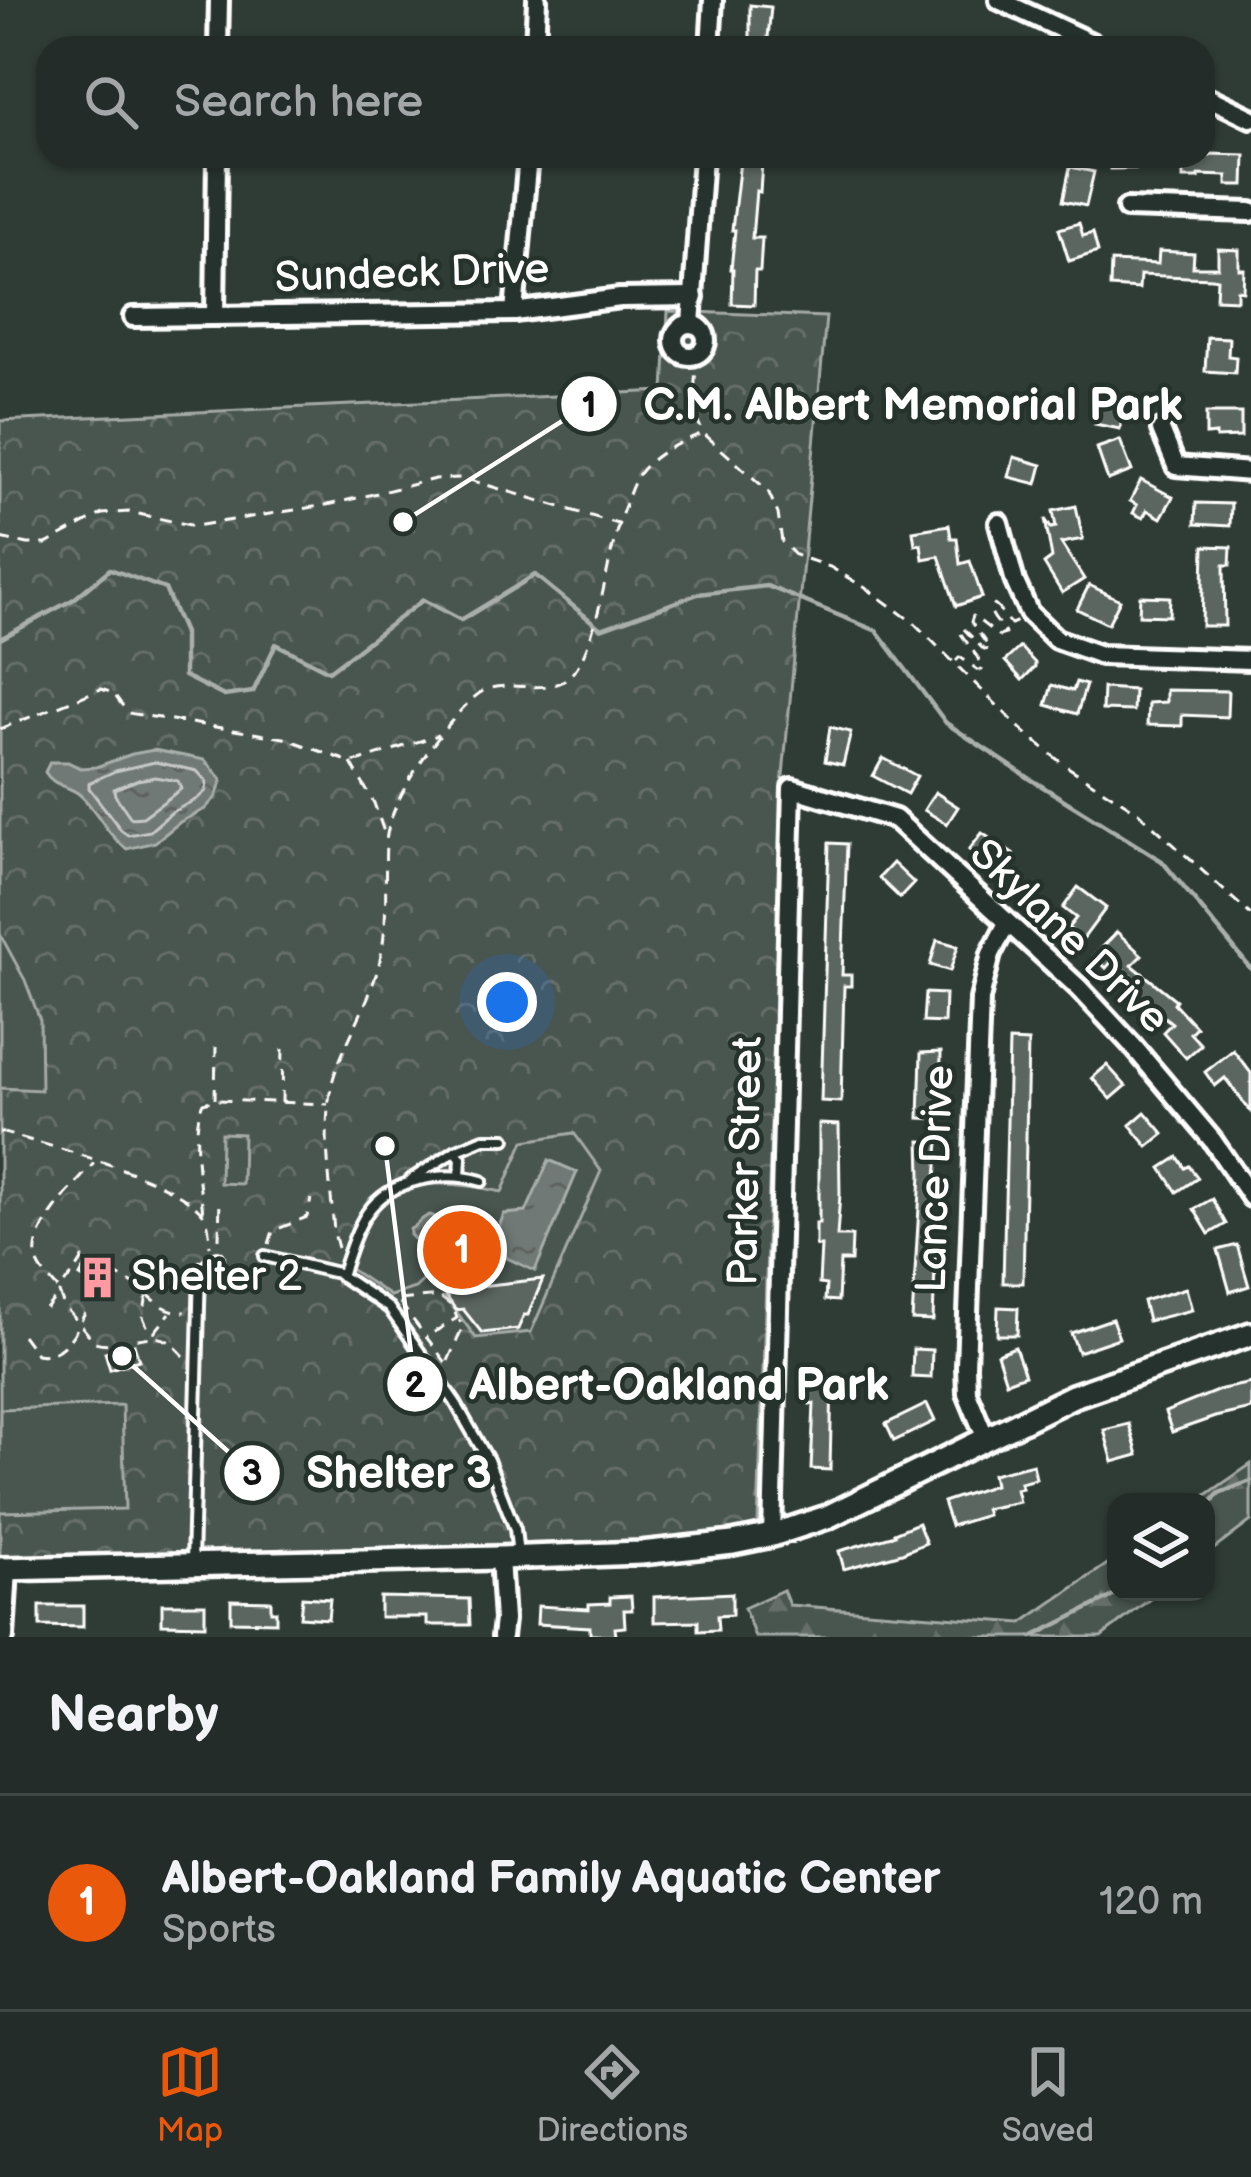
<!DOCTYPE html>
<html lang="en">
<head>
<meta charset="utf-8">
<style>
  :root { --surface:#232c28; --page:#2f3834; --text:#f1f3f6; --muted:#a3a7a8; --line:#404845; --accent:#ea580c }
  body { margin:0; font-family:"Balsamiq Sans",sans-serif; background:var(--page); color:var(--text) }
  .controls { position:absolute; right:36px; bottom:36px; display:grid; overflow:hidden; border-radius:24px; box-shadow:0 3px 9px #0004 }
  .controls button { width:108px; height:108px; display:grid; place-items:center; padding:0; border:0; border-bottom:3px solid var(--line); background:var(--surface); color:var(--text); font:60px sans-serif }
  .you { position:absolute; left:507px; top:1002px; width:42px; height:42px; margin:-30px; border:9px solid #fff; border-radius:50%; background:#1a73e8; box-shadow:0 0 0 18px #1a73e833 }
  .badge { display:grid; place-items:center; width:78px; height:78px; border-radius:50%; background:var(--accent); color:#fff; font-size:39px; font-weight:700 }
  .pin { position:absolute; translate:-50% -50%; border:6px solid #fff; box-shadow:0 3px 12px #0006 }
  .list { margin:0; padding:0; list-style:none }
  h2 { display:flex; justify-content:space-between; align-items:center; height:156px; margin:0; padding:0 48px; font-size:51px }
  h2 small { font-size:39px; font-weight:400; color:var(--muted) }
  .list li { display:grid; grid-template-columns:78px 1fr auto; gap:36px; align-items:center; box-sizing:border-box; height:216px; padding:0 48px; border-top:3px solid var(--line) }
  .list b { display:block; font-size:45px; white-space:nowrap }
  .list p { margin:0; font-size:39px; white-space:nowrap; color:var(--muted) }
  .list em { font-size:39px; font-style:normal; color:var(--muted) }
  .icon { flex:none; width:66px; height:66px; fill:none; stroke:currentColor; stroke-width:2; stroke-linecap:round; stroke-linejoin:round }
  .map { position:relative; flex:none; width:1251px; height:1637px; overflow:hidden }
  .search { position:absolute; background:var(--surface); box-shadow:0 3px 9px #0004; left:36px; right:36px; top:36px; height:132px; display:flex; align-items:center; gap:30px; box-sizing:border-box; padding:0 42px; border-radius:36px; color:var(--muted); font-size:45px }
  .sheet { height:372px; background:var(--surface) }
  nav { display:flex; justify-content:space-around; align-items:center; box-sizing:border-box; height:168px; border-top:3px solid var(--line); background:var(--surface); font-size:33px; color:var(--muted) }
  nav a { display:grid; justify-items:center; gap:6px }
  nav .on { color:var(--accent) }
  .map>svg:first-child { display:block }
</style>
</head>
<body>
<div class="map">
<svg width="1251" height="1637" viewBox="0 0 1251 1637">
  <defs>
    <pattern id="forest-firs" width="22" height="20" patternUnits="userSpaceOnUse" patternTransform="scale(3)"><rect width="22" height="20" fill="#4a544f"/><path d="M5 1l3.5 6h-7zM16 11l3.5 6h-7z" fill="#656e69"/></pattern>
    <pattern id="park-crowns" width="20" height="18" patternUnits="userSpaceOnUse" patternTransform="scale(3)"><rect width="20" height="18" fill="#4a544f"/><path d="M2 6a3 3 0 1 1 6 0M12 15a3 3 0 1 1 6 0" fill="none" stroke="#656e69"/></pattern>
    <pattern id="water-ripples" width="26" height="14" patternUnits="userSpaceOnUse" patternTransform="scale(3)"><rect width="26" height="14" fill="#707975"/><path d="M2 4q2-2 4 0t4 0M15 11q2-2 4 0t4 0" fill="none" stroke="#5e6260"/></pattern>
  </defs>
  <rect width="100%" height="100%" fill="#2f3b35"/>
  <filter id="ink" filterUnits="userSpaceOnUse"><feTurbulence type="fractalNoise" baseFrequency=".00833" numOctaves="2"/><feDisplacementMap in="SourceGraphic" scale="24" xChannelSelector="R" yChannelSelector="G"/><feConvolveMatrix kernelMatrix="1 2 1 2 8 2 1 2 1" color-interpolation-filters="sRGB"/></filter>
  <g filter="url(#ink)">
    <g fill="url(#forest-firs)" stroke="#a4aaa7" stroke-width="3">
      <polygon points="1251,1464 1251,1521 1206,1555 1206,1502 1196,1502"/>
      <polygon points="1116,1558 1116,1592 1159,1592 1101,1637 755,1637 744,1608 783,1590 789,1605 1022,1623"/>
    </g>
    <polygon fill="url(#park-crowns)" stroke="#a4aaa7" stroke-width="3" points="668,311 826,317 782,786 758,1526 656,1540 0,1557 0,421 664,391"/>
    <g fill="#4a544f" stroke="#a4aaa7" stroke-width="3">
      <polygon points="0,934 25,980 40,1020 41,1090 0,1088"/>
      <polygon points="221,1133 243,1134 242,1184 220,1183"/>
      <path d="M574 1133 601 1171 531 1332 476 1338 429 1275 415 1288 390 1296 350 1269C357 1248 363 1226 378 1209 409 1174 462 1183 502 1192L524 1141Z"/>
      <polygon points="122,1405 125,1509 0,1512 0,1409"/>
    </g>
    <g fill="url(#water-ripples)" stroke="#a9afac" stroke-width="3">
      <path d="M154 750 205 760 222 780 216 797 205 809 180 822 155 842 127 849C106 835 98 810 79 794 67 785 53 786 45 772L50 762H68L80 768 96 767 132 754Z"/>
      <polygon points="549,1160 577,1172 535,1271 507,1258 494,1239 504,1214 526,1212"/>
      <path d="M430 1215 441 1219 446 1226 461 1224 466 1228V1233L447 1243 448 1253 422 1251 423 1240 414 1239 410 1235V1229C419 1225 421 1217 430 1215Z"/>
    </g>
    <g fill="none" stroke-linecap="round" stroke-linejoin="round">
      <g stroke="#c6c9c8" stroke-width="3">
        <polygon points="155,762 197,771 207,782 206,791 197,799 172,812 150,831 128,835 121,830 89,788 89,783 115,771"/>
        <polygon points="155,777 178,781 181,789 143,817 131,818 115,795 114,789 137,780"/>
      </g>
      <g stroke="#a9afac" stroke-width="4.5">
        <polyline points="0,639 74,599 110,569 165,589 184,633 184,676 224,696 253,692 276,644 329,671 423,600 461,620 535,575 601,629 698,594 767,586 877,631 946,723 1032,780 1162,861 1251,969"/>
        <polyline points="1206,1509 1219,1493 1251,1481"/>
        <polyline points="1032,1637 1121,1592"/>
      </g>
    </g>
    <g fill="#5b6661" stroke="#fff" stroke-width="3">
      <polygon points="750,5 771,7 767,48 750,48"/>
      <polygon points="1210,154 1245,155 1244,185 1227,185 1227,176 1199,175 1199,178 1183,178 1183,168 1110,169 1110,156 1210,156"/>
      <polygon points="740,161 762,163 760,192 756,191 752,238 762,238 760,271 755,271 754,305 732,304 733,269 731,269 735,230 732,230"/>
      <polygon points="1070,167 1094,172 1086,206 1063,201"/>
      <polygon points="1079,223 1083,236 1093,233 1098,252 1069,261 1059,229"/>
      <polygon points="1218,249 1239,250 1239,269 1244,269 1243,291 1237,290 1237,300 1216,299 1217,279 1212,278 1140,275 1139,289 1110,287 1111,262 1158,264 1159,251 1194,253 1193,267 1218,267"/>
      <polygon points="1207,337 1229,338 1228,356 1236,357 1235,373 1205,371"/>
      <polygon points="1098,404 1124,409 1120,429 1095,424"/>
      <polygon points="1206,413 1241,413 1241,437 1216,438 1216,434 1206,435"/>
      <polygon points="1120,440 1132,471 1108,480 1097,448"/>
      <polygon points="1014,457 1042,465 1037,484 1009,477"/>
      <polygon points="1141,480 1173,497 1161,518 1147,510 1143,518 1133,513 1137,505 1130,501"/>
      <polygon points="1196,503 1231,504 1230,526 1195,524"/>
      <polygon points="1076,506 1083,539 1061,543 1084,579 1062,593 1044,564 1052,558 1045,519 1051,528 1056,527 1053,511"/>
      <polygon points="949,525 951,538 957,538 960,564 970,561 982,597 956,606 939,556 923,559 921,544 915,545 913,531"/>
      <polygon points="1204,546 1231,547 1230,565 1224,565 1225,626 1202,626"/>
      <polygon points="1089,585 1120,600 1108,624 1077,609"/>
      <polygon points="1140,596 1170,597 1169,616 1139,615"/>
      <polygon points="1020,647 1035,663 1035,667 1022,680 1005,661"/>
      <polygon points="1076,682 1086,685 1077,714 1046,705 1052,685 1073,691"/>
      <polygon points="1103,688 1134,690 1133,711 1102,710"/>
      <polygon points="1166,690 1228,691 1227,717 1182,715 1182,726 1147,725 1148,703 1166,702"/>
      <polygon points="830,727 851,732 843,765 825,761"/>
      <polygon points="883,758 917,776 907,794 873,776"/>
      <polygon points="935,792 958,807 947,824 924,810"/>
      <polygon points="982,833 1014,855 1002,873 969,850"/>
      <polygon points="829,843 847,844 842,975 851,975 851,986 844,986 841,1102 821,1101"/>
      <polygon points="893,863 914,883 900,898 879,878"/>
      <polygon points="1078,887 1106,908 1083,939 1068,928 1076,918 1063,908"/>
      <polygon points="1117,932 1142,955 1132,965 1176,1000 1174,1003 1196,1027 1190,1033 1201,1045 1186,1058 1163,1032 1172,1023 1132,991 1139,983 1113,960 1106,968 1094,956"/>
      <polygon points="937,940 958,946 950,971 930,965"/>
      <polygon points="925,993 945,994 944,1023 923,1022"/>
      <polygon points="1009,1041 1028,1042 1023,1283 1003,1283"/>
      <polygon points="1233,1050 1251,1073 1251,1112 1225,1078 1215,1086 1205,1072"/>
      <polygon points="941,1052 940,1119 919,1118 921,1053"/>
      <polygon points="1107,1065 1126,1086 1111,1099 1092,1078"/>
      <polygon points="1145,1112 1164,1134 1148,1147 1130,1125"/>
      <polygon points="819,1124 839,1125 840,1194 837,1236 852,1236 851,1261 840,1261 838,1301 825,1300 826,1285 819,1284 821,1246 816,1246 816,1223 819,1223"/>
      <polygon points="920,1141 939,1142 931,1238 936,1238 933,1321 912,1320 921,1175"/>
      <polygon points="1178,1157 1185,1168 1189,1166 1198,1178 1177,1192 1161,1168"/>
      <polygon points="1212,1199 1226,1224 1209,1234 1194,1209"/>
      <polygon points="1237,1245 1249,1286 1230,1292 1218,1250"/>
      <polygon points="88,1262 113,1276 106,1291 80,1277"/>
      <polygon points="543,1279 528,1315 524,1315 518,1329 482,1333 463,1309 456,1310 442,1290"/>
      <polygon points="1186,1288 1192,1310 1148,1321 1143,1301"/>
      <polygon points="998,1307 1018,1308 1017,1335 997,1335"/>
      <polygon points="1112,1319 1119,1338 1078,1352 1071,1333"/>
      <polygon points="134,1344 139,1360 110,1369 105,1352"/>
      <polygon points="1015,1347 1025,1375 1006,1382 997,1354"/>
      <polygon points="913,1349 932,1350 931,1378 912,1377"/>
      <polygon points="811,1376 832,1377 830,1470 811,1469 814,1404 810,1404"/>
      <polygon points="1251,1383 1251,1409 1215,1417 1172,1432 1165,1412 1222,1389"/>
      <polygon points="927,1404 935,1421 894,1441 886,1424"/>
      <polygon points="1129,1424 1138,1455 1113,1462 1104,1430"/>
      <polygon points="1033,1464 1036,1479 1020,1483 1022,1488 1016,1489 1019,1502 985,1509 987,1515 951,1526 943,1502 994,1485 992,1474"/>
      <polygon points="918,1523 926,1543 902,1553 844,1569 839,1551 895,1535 894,1533"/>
      <polygon points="732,1593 732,1615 717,1616 718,1630 698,1631 698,1621 654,1622 654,1597"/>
      <polygon points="631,1596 632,1610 624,1610 625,1627 615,1628 616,1635 590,1635 590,1627 537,1624 538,1606 589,1609 589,1604 610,1603 610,1597"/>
      <polygon points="302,1597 330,1599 328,1619 300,1617"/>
      <polygon points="380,1597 469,1599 470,1625 427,1625 427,1617 380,1617"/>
      <polygon points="231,1600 271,1601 271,1611 276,1611 276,1622 231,1621"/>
      <polygon points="162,1604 205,1604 205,1625 162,1624"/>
      <polygon points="40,1606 83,1606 83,1627 40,1626"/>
    </g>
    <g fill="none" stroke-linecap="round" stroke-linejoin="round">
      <defs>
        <g id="lane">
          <polyline points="455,1151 461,1158 460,1176"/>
          <polyline points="410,1180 455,1151 484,1139 505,1139"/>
          <polyline points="265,1256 337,1273 389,1308 455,1402 488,1460 515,1529 518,1555"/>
          <path d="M341 1276C348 1255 355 1231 367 1213 391 1178 444 1170 482 1181"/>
          <polyline points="192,1563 200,1269 218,1257"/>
        </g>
        <g id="street">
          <polyline points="999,0 1102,48"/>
          <polyline points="218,48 219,0"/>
          <polyline points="535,48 537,0"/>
          <polyline points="710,48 713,0"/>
          <polyline points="1203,95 1251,118"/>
          <polyline points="1127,208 1251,212"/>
          <polyline points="514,312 528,156"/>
          <polyline points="215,316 217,156"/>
          <polyline points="133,317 514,312 620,298 694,297"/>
          <polyline points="691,324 703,156"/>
          <circle cx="690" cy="340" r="16"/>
          <polyline points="1161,430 1176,466 1251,472"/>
          <polyline points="999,523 1015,582 1029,613 1056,639 1101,655 1251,660"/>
          <polyline points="986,1439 967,1393 966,1366 980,999 991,954 1007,923"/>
          <polyline points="772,1535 792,788 895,819 1079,988 1133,1046 1213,1141 1251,1197"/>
          <polyline points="500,1558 504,1620 502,1637"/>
          <polyline points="4,1637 8,1569"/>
        </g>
        <polyline id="secondary" points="0,1569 500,1558 641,1553 733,1543 772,1535 827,1517 1073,1396 1251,1334"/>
      </defs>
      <use href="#lane" stroke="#fff" stroke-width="16"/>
      <use href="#street" stroke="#fff" stroke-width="26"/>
      <use href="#secondary" stroke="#fff" stroke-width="30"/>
      <g stroke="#fff" stroke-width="3" stroke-dasharray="12 9" stroke-linecap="butt">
        <polyline points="690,356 696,367 693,410 703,433 768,491 778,514 782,542 795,555 830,567 869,590 914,623 1023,731 1063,764 1137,811 1251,915"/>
        <polyline points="0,538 28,544 46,544 102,514 129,512 195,526 332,504 435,479 463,478 618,524"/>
        <path d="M956 661 960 657 978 670H982L983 665 961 634 960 630 963 628 984 650 990 649 971 622 973 616 999 636 1005 634C1002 624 990 619 991 607L994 605C1001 609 1003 618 1011 624L1018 621"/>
        <polyline points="0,729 101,689 113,693 128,713 284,738 350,762 360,761 438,735"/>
        <polyline points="351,763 374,803 385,835"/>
        <polyline points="215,1099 216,1047"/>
        <polyline points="282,1103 283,1046"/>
        <path d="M0 1132C43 1144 187 1180 206 1219 210 1227 209 1238 210 1246"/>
        <path d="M203 1212C199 1184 191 1126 203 1103L215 1100 328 1104"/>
        <polyline points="219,1239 220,1197"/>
        <polyline points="269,1244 273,1231 307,1217 311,1199"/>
        <path d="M338 1248 334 1233C331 1184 319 1116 336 1070 350 1032 371 1000 380 960 389 919 384 883 386 842 389 800 434 740 462 709 471 700 479 691 491 688 525 680 560 702 581 660 605 611 606 553 626 503 630 492 634 479 642 470 658 451 681 442 703 433"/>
        <polyline points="108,1286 113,1289 119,1278"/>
        <path d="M58 1289C50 1280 38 1269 36 1256 32 1227 76 1184 94 1163"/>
        <polyline points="147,1295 143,1317 151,1335"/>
        <polyline points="400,1300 439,1296 453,1307 457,1318 428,1336"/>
        <polyline points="400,1303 447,1364 445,1367"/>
        <polyline points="46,1309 57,1295"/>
        <polyline points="154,1333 170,1313"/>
        <path d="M22 1335 36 1354C62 1359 75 1334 85 1313"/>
        <path d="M184 1356C179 1351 174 1345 168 1341 147 1329 121 1350 95 1342L64 1306 59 1293C65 1280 76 1273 83 1258 101 1268 119 1275 135 1285 153 1297 162 1312 185 1312"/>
        <polyline points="448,1361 463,1326 459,1320"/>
      </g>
      <use href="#lane" stroke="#26332d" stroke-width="8"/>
      <use href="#street" stroke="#26332d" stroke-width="16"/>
      <use href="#secondary" stroke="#26332d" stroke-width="21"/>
    </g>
  </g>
  <defs>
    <symbol id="building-bare" viewBox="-9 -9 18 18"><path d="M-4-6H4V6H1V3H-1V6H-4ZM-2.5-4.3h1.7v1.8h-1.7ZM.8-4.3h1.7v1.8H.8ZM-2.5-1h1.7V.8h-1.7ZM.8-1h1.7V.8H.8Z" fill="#ff9aa2" stroke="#26332d" stroke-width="2.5" paint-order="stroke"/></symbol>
  </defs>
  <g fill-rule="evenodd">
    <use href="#building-bare" x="68" y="1248" width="59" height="59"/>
  </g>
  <g text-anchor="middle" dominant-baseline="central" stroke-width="9" stroke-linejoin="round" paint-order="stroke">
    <g font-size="42" fill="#fff" stroke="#26332d">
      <text transform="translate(412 274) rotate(-2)">Sundeck Drive</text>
      <text transform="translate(1069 937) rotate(44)">Skylane Drive</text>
      <text transform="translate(746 1161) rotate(-89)">Parker Street</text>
      <text transform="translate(936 1179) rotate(-88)">Lance Drive</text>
    </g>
    <g font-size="42" fill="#fff" stroke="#26332d" text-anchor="start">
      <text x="131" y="1277">Shelter 2</text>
    </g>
  </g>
  <path fill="none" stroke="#fff" stroke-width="4.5" d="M403 522L589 404M385 1146L415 1384M122 1356L252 1473"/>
  <g fill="#fff" stroke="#26332d" stroke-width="4.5">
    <circle cx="403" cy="522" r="12"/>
    <circle cx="385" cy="1146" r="12"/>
    <circle cx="122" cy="1356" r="12"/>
    <circle cx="589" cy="404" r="30"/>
    <circle cx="415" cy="1384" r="30"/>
    <circle cx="252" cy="1473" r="30"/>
  </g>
  <g font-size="36" text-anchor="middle" font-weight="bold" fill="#111">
    <text x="589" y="417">1</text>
    <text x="415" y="1397">2</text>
    <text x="252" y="1485">3</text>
  </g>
  <g font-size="45" text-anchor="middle" font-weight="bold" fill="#fff" stroke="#26332d" stroke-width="9" stroke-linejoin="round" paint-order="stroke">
    <text x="913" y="420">C.M. Albert Memorial Park</text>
    <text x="679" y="1400">Albert-Oakland Park</text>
    <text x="399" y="1488">Shelter 3</text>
  </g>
</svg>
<div class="controls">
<button><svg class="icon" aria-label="layers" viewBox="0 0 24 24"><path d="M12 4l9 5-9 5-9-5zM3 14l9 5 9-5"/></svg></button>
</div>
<div class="you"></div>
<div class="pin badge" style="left:462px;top:1250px">1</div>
<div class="search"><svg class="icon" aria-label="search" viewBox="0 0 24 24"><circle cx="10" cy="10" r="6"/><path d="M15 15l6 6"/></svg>Search here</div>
</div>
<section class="sheet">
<h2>Nearby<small></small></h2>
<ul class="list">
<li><span class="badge">1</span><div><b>Albert-Oakland Family Aquatic Center</b><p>Sports</p></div><em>120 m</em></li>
</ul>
</section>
<nav>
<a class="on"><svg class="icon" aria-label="map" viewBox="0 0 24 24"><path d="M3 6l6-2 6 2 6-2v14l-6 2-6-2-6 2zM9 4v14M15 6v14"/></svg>Map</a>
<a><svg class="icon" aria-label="directions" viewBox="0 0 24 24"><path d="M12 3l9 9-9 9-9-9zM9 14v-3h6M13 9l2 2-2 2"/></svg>Directions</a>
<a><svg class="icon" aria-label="saved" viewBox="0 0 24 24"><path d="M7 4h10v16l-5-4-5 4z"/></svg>Saved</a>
</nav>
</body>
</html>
